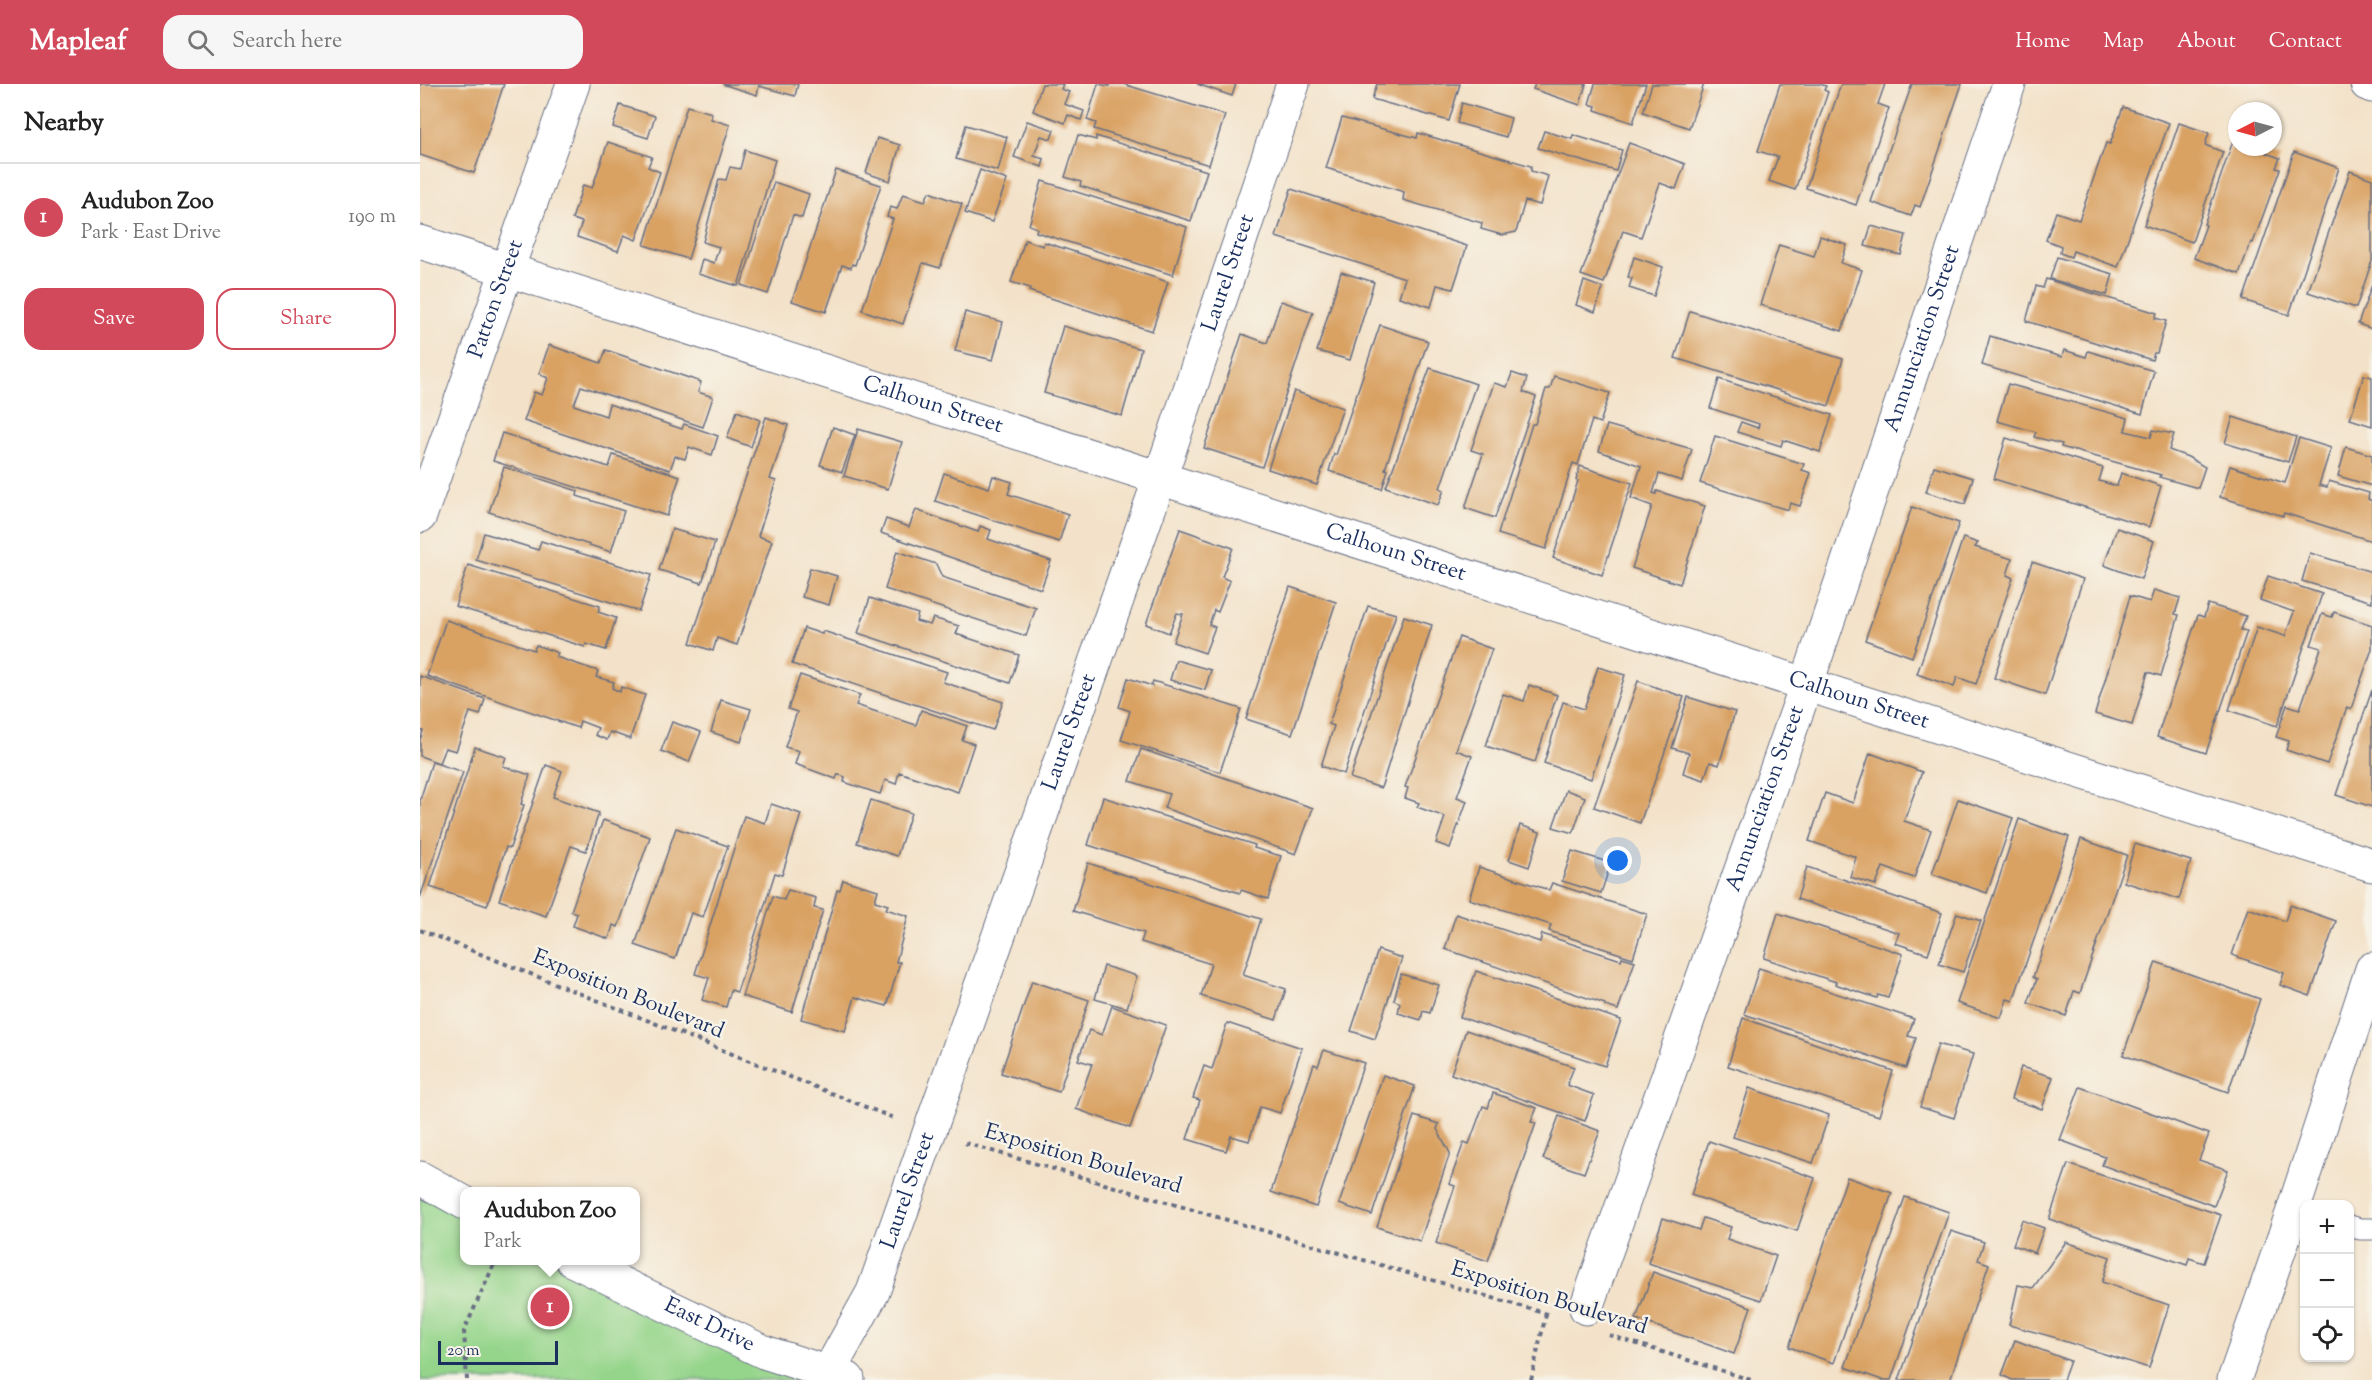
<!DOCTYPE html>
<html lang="en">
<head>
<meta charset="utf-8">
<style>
  :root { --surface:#fff; --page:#f6f6f6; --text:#222; --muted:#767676; --line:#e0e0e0; --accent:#d1495b }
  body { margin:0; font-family:"Sorts Mill Goudy",serif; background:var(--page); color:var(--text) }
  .controls { position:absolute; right:18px; bottom:18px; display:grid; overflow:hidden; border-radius:12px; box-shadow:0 2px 4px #0004 }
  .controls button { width:54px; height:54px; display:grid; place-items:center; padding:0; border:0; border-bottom:2px solid var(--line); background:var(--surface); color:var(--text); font:30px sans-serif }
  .compass { position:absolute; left:1808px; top:18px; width:54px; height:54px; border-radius:50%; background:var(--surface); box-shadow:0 2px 4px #0004; rotate:264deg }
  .scale { position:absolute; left:18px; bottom:15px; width:120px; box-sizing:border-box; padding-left:6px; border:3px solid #1b2f5e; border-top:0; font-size:16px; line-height:21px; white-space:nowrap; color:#1b2f5e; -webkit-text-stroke:4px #f7f3e8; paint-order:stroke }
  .you { position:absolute; left:1198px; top:777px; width:21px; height:21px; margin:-15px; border:4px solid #fff; border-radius:50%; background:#1a73e8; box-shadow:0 0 0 9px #1a73e833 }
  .badge { display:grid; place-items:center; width:39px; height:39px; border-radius:50%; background:var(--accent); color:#fff; font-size:20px; font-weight:700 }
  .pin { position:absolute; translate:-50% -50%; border:3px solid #fff; box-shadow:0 2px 6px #0006 }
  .popup { position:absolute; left:40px; top:1103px; width:180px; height:78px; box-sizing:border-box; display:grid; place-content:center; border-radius:12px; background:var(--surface); filter:drop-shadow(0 2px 4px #0005); font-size:20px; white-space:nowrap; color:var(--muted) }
  .popup b { font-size:22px; color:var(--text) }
  .popup::after { content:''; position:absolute; left:50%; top:100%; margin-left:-12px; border:12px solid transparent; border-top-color:var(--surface) }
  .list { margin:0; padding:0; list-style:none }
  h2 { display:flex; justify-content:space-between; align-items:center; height:78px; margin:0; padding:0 24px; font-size:26px }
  h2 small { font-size:20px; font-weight:400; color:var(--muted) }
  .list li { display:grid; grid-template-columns:39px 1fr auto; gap:18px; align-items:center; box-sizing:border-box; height:108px; padding:0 24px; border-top:2px solid var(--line) }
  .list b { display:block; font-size:22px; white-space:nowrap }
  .list p { margin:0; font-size:20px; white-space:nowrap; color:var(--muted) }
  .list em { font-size:20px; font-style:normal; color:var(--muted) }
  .actions { display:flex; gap:12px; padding:18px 24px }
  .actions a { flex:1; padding:14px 0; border:2px solid var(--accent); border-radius:18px; text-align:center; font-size:21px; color:var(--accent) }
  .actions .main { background:var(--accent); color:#fff }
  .icon { flex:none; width:33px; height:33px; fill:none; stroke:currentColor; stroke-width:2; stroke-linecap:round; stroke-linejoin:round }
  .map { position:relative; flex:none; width:1952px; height:1296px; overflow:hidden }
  header { display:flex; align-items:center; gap:36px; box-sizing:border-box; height:84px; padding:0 30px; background:var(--accent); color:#fff }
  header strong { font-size:28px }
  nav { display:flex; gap:33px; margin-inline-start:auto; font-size:21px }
  .search { width:420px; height:54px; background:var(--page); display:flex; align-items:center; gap:15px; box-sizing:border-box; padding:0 21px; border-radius:18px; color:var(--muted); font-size:22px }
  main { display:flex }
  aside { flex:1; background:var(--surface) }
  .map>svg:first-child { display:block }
</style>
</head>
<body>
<header>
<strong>Mapleaf</strong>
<div class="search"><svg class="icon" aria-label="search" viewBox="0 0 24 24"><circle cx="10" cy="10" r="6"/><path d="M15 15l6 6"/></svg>Search here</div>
<nav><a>Home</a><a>Map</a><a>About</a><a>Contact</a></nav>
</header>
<main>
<aside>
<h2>Nearby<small></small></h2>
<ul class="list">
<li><span class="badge">1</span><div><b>Audubon Zoo</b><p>Park · East Drive</p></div><em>190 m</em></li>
</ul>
<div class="actions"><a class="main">Save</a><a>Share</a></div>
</aside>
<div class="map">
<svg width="1952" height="1296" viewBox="0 0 1952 1296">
  <rect width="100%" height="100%" fill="#f7f3e8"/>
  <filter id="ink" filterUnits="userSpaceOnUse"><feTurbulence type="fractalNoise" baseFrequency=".0167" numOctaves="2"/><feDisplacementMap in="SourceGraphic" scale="12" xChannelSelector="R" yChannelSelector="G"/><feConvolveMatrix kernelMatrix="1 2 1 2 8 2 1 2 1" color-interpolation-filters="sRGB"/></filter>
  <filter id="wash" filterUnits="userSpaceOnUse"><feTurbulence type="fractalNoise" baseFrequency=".008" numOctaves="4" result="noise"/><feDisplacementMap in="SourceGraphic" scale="24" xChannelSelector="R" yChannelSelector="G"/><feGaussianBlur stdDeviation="1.35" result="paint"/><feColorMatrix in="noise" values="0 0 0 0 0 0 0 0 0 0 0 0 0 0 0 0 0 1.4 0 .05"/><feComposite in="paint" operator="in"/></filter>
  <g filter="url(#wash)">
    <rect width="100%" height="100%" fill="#f3e2c9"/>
    <polygon fill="#95d58b" stroke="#588274" stroke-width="1.5" points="0,1103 44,1124 45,1176 155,1177 430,1296 0,1296"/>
    <g id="blocks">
      <g fill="#d9a263">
        <polygon points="0,0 84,0 54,89 0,71"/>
        <polygon points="302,0 378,0 375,12 339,2 337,11"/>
        <polygon points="622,0 643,0 641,5 649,8 644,20 664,27 661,36 648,31 645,39 613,27"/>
        <polygon points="678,0 689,2 689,0 703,0 805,31 789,81 674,45 676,39 667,36"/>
        <polygon points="777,0 816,0 812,12"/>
        <polygon points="957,0 1040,0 1029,37 952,15"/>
        <polygon points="1115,0 1166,0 1160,21 1113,5"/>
        <polygon points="1175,0 1226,0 1213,39 1175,26 1176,22 1169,20"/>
        <polygon points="1232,0 1284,0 1269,44 1223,28"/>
        <polygon points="1360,0 1399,0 1406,2 1404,6 1408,8 1375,106 1349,97 1358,73 1338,67"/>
        <polygon points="1421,0 1465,0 1458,20 1469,24 1436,121 1386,104"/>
        <polygon points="1492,0 1542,0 1500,123 1495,121 1491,132 1451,118"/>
        <polygon points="1042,19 1091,34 1086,53 1037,39"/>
        <polygon points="200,21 235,32 228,54 193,43"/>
        <polygon points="267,22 292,29 291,35 310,41 268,175 224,161"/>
        <polygon points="1703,23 1749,39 1698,183 1653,167 1651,173 1640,169 1641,162 1626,156 1636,128 1659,136 1686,59 1690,60"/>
        <polygon points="922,34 997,54 998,49 1111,82 1111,87 1128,92 1120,121 1105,117 1096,148 1082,151 1061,145 1062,139 983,116 984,108 906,84"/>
        <polygon points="607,37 634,46 631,55 621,52 614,72 624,75 622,83 594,73"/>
        <polygon points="1759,39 1789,49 1785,61 1803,68 1772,158 1724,141"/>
        <polygon points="546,41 587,53 578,87 536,75"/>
        <polygon points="1124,47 1152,55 1153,51 1202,66 1196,87 1118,64"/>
        <polygon points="658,51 676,56 676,52 787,87 771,137 660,102 661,98 645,93"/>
        <polygon points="457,54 480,61 470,97 446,89"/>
        <polygon points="1813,57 1817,59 1817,63 1838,63 1847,67 1846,69 1860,74 1856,84 1860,85 1833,159 1831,158 1819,190 1774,174 1786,141 1784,140"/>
        <polygon points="188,58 232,73 228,83 240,88 216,156 204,151 198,167 157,153 162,138 152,135 163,101 172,104"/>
        <polygon points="1209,59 1265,80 1256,105 1240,99 1221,153 1203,147 1184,199 1161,191"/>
        <polygon points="325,66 355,76 318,202 278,190 282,175 294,179 299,163 283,158 299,95 306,96 310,83 320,85"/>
        <polygon points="1874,68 1919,84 1869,231 1823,216"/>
        <polygon points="416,86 461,101 435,181 432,180 431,184 422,181 406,228 372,217"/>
        <polygon points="560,86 587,96 572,138 545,129"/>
        <polygon points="1930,87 1952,95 1952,177 1936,224 1888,208"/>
        <polygon points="622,97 767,143 753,191 616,148 617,144 609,141"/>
        <polygon points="354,98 389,110 382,134 373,131 348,210 321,201"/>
        <polygon points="871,105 1047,162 1033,205 1017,201 1011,223 979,213 985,194 856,153"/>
        <polygon points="509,108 542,120 520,184 503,179 483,240 442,226 473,135 467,133 470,123 477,125 483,110 505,117"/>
        <polygon points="1451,142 1486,151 1481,171 1445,162"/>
        <polygon points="1400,152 1427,161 1421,179 1442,186 1422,247 1340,221 1359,161 1394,172"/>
        <polygon points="605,156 623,162 624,158 748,198 732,247 609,207 610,204 591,198"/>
        <polygon points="1214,173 1243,183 1234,212 1209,204 1212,194 1208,193"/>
        <polygon points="1637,173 1693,190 1687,211 1630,195"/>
        <polygon points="921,188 954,198 930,276 897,267"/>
        <polygon points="1626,195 1737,229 1735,234 1746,237 1737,269 1734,269 1732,276 1606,237 1616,202 1623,204"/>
        <polygon points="1164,197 1183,204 1175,228 1156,221"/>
        <polygon points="1952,201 1952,245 1938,240"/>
        <polygon points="861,217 893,228 842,383 784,364 822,250 847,259"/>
        <polygon points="1270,227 1423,275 1409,322 1255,274"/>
        <polygon points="545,228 583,238 573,276 535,267"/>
        <polygon points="960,241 1008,257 965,385 968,386 962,405 909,387 914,370 916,371"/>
        <polygon points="643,242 721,265 702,332 624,309"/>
        <polygon points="1570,252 1642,273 1644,266 1666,273 1668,267 1734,287 1722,330 1562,281"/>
        <polygon points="129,261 181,279 186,266 281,298 278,308 293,313 283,343 161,302 154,321 186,332 189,320 262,345 264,340 298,352 292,371 269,363 265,375 255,372 250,386 104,337 114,308 122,311 128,294 119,290"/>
        <polygon points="1010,284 1056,300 1020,404 1024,406 1018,421 966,403"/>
        <polygon points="1092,289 1107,294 1103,308 1116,313 1075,434 1045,424 1063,370 1051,366 1074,299 1087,303"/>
        <polygon points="1944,291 1952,293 1952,342 1930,335"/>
        <polygon points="1134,292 1190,309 1180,339 1172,336 1158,381 1153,379 1126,465 1078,450 1112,340 1115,340 1126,305 1130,305"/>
        <polygon points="1299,295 1412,331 1400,368 1363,356 1361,362 1317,348 1321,338 1338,344 1339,340 1290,324"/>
        <polygon points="1588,300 1708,334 1705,347 1731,353 1733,346 1754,350 1749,366 1768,373 1785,383 1778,404 1739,393 1741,391 1641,363 1642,360 1614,353 1616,348 1577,337"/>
        <polygon points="874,307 923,324 897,401 848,385"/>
        <polygon points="317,327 340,336 331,363 307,354"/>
        <polygon points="346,333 368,341 350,395 356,397 338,452 352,457 317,561 297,554 293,567 270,559"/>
        <polygon points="1813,333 1876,353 1868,378 1805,359"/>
        <polygon points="1187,341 1272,365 1262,397 1239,390 1233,409 1236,410 1237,407 1285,422 1260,500 1212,484 1232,422 1211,414 1221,382 1179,367"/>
        <polygon points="413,343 435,351 422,388 400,381"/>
        <polygon points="438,345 482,358 468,405 424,392"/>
        <polygon points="82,349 189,383 193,371 260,392 247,432 73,377"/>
        <polygon points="1295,352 1384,380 1382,386 1391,389 1380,422 1370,419 1368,426 1280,399"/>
        <polygon points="1586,354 1683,384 1679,397 1697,402 1701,389 1741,402 1729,443 1574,395"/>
        <polygon points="1879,354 1911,364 1899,401 1907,403 1909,397 1949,409 1948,415 1952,417 1952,457 1864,429 1863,432 1800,413 1810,382 1865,399"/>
        <polygon points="1926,363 1952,371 1952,402 1918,392"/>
        <polygon points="1160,382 1212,399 1182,491 1133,474 1158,397 1156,396"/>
        <polygon points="1514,382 1553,394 1545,420 1506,408"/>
        <polygon points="84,383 158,407 157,412 204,427 191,468 69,428"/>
        <polygon points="524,389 569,404 573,392 592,398 588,410 648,430 639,458 515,417"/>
        <polygon points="1492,423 1539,439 1492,573 1445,556"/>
        <polygon points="496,426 558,448 560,442 571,446 568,455 631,477 621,505 461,449 466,435 489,443"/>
        <polygon points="1697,444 1734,457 1721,495 1684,481"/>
        <polygon points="252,445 295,458 282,499 239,486"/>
        <polygon points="760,445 813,464 802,493 810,497 798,528 794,526 789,541 795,543 785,569 753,558 763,530 757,529 749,549 726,540"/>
        <polygon points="64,449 118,466 121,457 231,491 219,527 56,476"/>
        <polygon points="1543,454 1558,459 1555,463 1592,475 1587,491 1593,494 1556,600 1537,593 1534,603 1497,590"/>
        <polygon points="477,467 516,480 522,493 616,524 606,552 465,505"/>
        <polygon points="1890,469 1952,488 1952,518 1882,497"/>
        <polygon points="1612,478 1663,495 1625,611 1574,594"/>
        <polygon points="48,481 180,522 178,528 196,534 186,566 166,560 165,563 35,522"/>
        <polygon points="390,484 417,492 409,521 382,513"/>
        <polygon points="1848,492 1902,510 1857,642 1809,626 1837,543 1865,552 1874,528 1840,516"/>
        <polygon points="870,503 916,518 872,650 826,635"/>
        <polygon points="1734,506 1760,514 1755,530 1759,531 1741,592 1728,588 1712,641 1675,630 1710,512 1730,518"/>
        <polygon points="450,514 498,530 496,537 510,541 513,534 539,542 536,550 599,571 590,599 438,549"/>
        <polygon points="1788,520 1826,532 1821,546 1827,547 1786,669 1737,653 1778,531 1784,533"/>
        <polygon points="948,522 976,530 924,690 901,682 914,642 909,640"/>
        <polygon points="1914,528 1952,541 1952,565 1931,625 1927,623 1907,680 1866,666 1869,657 1856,653 1867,621 1880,625 1901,564 1891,561 1902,530 1912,533"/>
        <polygon points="984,532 1012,541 961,704 930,694"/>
        <polygon points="26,536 114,566 116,561 138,569 136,573 178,587 176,593 194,598 192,604 200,608 201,603 225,611 210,655 190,648 187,656 175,651 178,644 160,637 158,644 7,592"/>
        <polygon points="384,544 402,550 403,547 527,588 523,598 583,618 573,646 372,580"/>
        <polygon points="1039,553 1072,565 1036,666 1052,672 1037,713 1047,717 1030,764 1016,759 1025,733 997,723 999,719 985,714 988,704 985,703"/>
        <polygon points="756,576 791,586 785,606 750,596"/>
        <polygon points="1178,583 1205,591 1171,695 1124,679 1143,618 1164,625"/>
        <polygon points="380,591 440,611 436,621 496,641 501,626 547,642 542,656 554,660 538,708 479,688 476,700 465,696 460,710 424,698 425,693 418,690 416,695 375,680 379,667 365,663 377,628 368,625"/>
        <polygon points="0,592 65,615 60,631 50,628 36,667 25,664 19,679 0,672 0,656 3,647 0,646"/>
        <polygon points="708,594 732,602 733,597 821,625 800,688 701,656 710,627 699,623"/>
        <polygon points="1218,597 1264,613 1220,739 1174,723"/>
        <polygon points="1109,601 1137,611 1115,678 1066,662 1083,610 1104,617"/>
        <polygon points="1952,606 1952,723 1916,711"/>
        <polygon points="1268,613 1315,628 1299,681 1290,678 1284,696 1263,689 1269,669 1252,664"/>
        <polygon points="301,616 331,625 321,658 291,648"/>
        <polygon points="252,638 281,648 269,678 241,667"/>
        <polygon points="55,663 86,673 83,682 110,691 101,720 104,721 90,764 86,763 67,822 10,803"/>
        <polygon points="721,665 893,724 876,770 744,724 749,710 710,697"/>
        <polygon points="1450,669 1502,688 1484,737 1511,746 1494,794 1463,783 1456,801 1430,793 1436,773 1389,757 1405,709 1433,719"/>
        <polygon points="12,678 43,688 0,814 0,716"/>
        <polygon points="126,681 142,687 133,713 179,729 166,767 151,762 126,832 79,816"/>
        <polygon points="1146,706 1165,713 1153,749 1133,743"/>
        <polygon points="683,713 835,761 834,764 861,772 848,815 821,806 820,809 668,761"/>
        <polygon points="1538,715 1593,734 1567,809 1512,790"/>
        <polygon points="451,716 491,729 477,772 437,759"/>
        <polygon points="351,720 381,730 362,791 355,789 317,908 311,906 306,923 282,916 289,894 275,890 324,732 345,739"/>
        <polygon points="1599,735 1649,753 1593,917 1587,915 1581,934 1537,919"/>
        <polygon points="183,736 230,753 198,843 193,841 189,855 153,842 157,830 151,827"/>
        <polygon points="1100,741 1120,748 1109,783 1089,776"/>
        <polygon points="256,744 308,762 283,833 271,829 255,875 215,861"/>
        <polygon points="1661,755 1707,771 1660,909 1654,907 1646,932 1608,919 1617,895 1613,893"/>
        <polygon points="1715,760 1771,777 1759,815 1704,798"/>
        <polygon points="1152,767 1191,779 1181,809 1142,797"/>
        <polygon points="668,779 841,835 823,891 866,905 856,936 781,912 791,880 721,858 724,849 653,827"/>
        <polygon points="1059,783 1129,806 1132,799 1227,830 1213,874 1129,847 1131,841 1049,815"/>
        <polygon points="1387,783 1522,829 1508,870 1475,859 1479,849 1377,815"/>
        <polygon points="423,796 458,806 455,817 468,821 466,825 488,832 476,878 480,878 467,922 435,913 425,947 381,935 417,806 420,806"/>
        <polygon points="368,806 396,814 394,824 403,826 372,928 322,912 353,812 364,816"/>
        <polygon points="1870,821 1916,837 1890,912 1860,901 1864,889 1812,871 1828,824 1865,837"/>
        <polygon points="1358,829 1483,870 1468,914 1458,911 1457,914 1415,900 1416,898 1344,874"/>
        <polygon points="1537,829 1561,837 1543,888 1519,880"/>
        <polygon points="1036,830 1120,858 1122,850 1201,876 1202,873 1215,877 1198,926 1185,922 1185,920 1025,865"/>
        <polygon points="958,866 982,874 955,955 931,947"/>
        <polygon points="1736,878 1840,915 1808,1008 1703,971"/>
        <polygon points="684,882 717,892 707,924 675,915"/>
        <polygon points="1339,884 1494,935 1488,952 1496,954 1486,984 1324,930"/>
        <polygon points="1056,887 1201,936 1185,982 1040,933"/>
        <polygon points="981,890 1019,901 1010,929 1003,927 1001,936 978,929 980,919 974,916"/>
        <polygon points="612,897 669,916 639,1008 581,989"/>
        <polygon points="692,922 746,941 710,1044 656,1025 672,980 658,976 669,946 682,951"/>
        <polygon points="1323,934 1473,987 1459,1032 1308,982"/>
        <polygon points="807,939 882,964 860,1029 840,1023 829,1057 811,1052 806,1067 767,1055 780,1016 773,1014 784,982 792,985"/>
        <polygon points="1046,946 1154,983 1147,1001 1174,1011 1165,1037 1031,990"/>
        <polygon points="1518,960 1553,970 1534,1034 1500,1023"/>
        <polygon points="904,966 944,979 896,1123 851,1108 894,980 898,982"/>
        <polygon points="1601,983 1633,993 1622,1025 1591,1015"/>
        <polygon points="963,991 995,1002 952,1131 919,1120"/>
        <polygon points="1660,1003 1789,1050 1779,1076 1808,1086 1794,1122 1682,1081 1685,1073 1640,1056"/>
        <polygon points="1329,1004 1409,1031 1393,1079 1313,1053"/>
        <polygon points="1073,1009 1117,1024 1111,1038 1116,1039 1068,1177 1016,1159 1035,1102 1029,1100 1044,1058 1049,1060 1063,1022 1068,1024"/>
        <polygon points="994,1032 1019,1040 1017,1045 1030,1069 1000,1157 957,1143"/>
        <polygon points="1139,1032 1180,1047 1164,1089 1123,1075"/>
        <polygon points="1289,1057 1395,1094 1377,1147 1271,1111"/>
        <polygon points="1648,1080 1801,1131 1784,1179 1769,1174 1767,1181 1629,1135"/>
        <polygon points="1427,1093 1472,1109 1414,1279 1369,1263"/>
        <polygon points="1485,1113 1529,1128 1471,1296 1462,1296 1425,1283"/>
        <polygon points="1243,1134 1279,1146 1283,1134 1311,1143 1307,1155 1356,1172 1341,1216 1228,1179"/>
        <polygon points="1602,1136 1624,1144 1615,1169 1593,1161"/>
        <polygon points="1531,1147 1564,1158 1558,1176 1569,1180 1530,1296 1479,1296"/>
        <polygon points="1646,1158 1690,1173 1682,1198 1749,1221 1729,1284 1637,1255 1637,1254 1589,1241 1598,1201 1613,1204"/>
        <polygon points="1233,1188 1331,1223 1314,1270 1216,1235"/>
        <polygon points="1595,1256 1650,1277 1643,1296 1592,1296 1582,1291"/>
      </g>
    </g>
  </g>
  <g filter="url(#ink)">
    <use href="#blocks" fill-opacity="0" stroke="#676e83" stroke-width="1.5"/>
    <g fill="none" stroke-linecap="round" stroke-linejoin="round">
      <defs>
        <polyline id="service" points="1930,1142 1940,1145 1952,1145"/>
        <g id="minor">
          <polyline points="1947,0 1952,2"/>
          <path id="s1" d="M0 158 1952 781"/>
          <path id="s2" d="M0 432 153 0"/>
          <polyline points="0,1094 45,1119"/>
          <path id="s3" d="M152 1176 344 1268 428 1295"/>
          <path id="s4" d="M1166 1224 1387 599 1589 0"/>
          <path id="s5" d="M408 1289 453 1208 740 394 873 0"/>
        </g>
        <polyline id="tertiary" points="1814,1296 1873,1127 1952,885"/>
      </defs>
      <use href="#service" stroke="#676e83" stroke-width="23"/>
      <use href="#minor" stroke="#676e83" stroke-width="35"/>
      <use href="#tertiary" stroke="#676e83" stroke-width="35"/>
      <g stroke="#676e83" stroke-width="4" stroke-dasharray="4.5 4.5" stroke-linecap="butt">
        <polyline points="0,846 476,1035"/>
        <polyline points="545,1059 1131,1231"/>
        <polyline points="1189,1251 1331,1296"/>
        <polyline points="47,1296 44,1247 76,1176"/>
        <polyline points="1111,1296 1126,1230"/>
      </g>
      <use href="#service" stroke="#fff" stroke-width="21"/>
      <use href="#minor" stroke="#fff" stroke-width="33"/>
      <use href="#tertiary" stroke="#fff" stroke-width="33"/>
    </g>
  </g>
  <g text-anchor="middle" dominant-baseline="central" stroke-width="5" stroke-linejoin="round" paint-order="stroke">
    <g font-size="22" fill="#1b2f5e" stroke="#f7f3e8">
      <text stroke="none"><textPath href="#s5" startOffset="1172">Laurel Street</textPath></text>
      <text stroke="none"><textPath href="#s2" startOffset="230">Patton Street</textPath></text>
      <text stroke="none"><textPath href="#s4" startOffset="1026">Annunciation Street</textPath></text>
      <text stroke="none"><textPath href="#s1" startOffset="538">Calhoun Street</textPath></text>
      <text stroke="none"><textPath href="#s1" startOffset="1024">Calhoun Street</textPath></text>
      <text stroke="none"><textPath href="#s1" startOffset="1510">Calhoun Street</textPath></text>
      <text stroke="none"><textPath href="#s5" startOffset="686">Laurel Street</textPath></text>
      <text stroke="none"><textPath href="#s4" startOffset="540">Annunciation Street</textPath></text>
      <text transform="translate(208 911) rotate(22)">Exposition Boulevard</text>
      <text transform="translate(663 1076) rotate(16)">Exposition Boulevard</text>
      <text stroke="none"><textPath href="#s5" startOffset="200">Laurel Street</textPath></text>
      <text transform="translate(1129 1215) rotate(17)">Exposition Boulevard</text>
      <text stroke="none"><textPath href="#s3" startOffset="152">East Drive</textPath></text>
    </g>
  </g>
</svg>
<div class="controls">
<button>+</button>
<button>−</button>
<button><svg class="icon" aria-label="locate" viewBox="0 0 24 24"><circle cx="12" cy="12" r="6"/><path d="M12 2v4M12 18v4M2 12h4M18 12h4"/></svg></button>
</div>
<svg class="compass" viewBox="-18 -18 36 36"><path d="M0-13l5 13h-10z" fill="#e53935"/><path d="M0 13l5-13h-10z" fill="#767676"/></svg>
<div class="scale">20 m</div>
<div class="you"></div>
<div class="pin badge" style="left:130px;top:1223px">1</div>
<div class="popup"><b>Audubon Zoo</b>Park</div>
</div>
</main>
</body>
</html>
